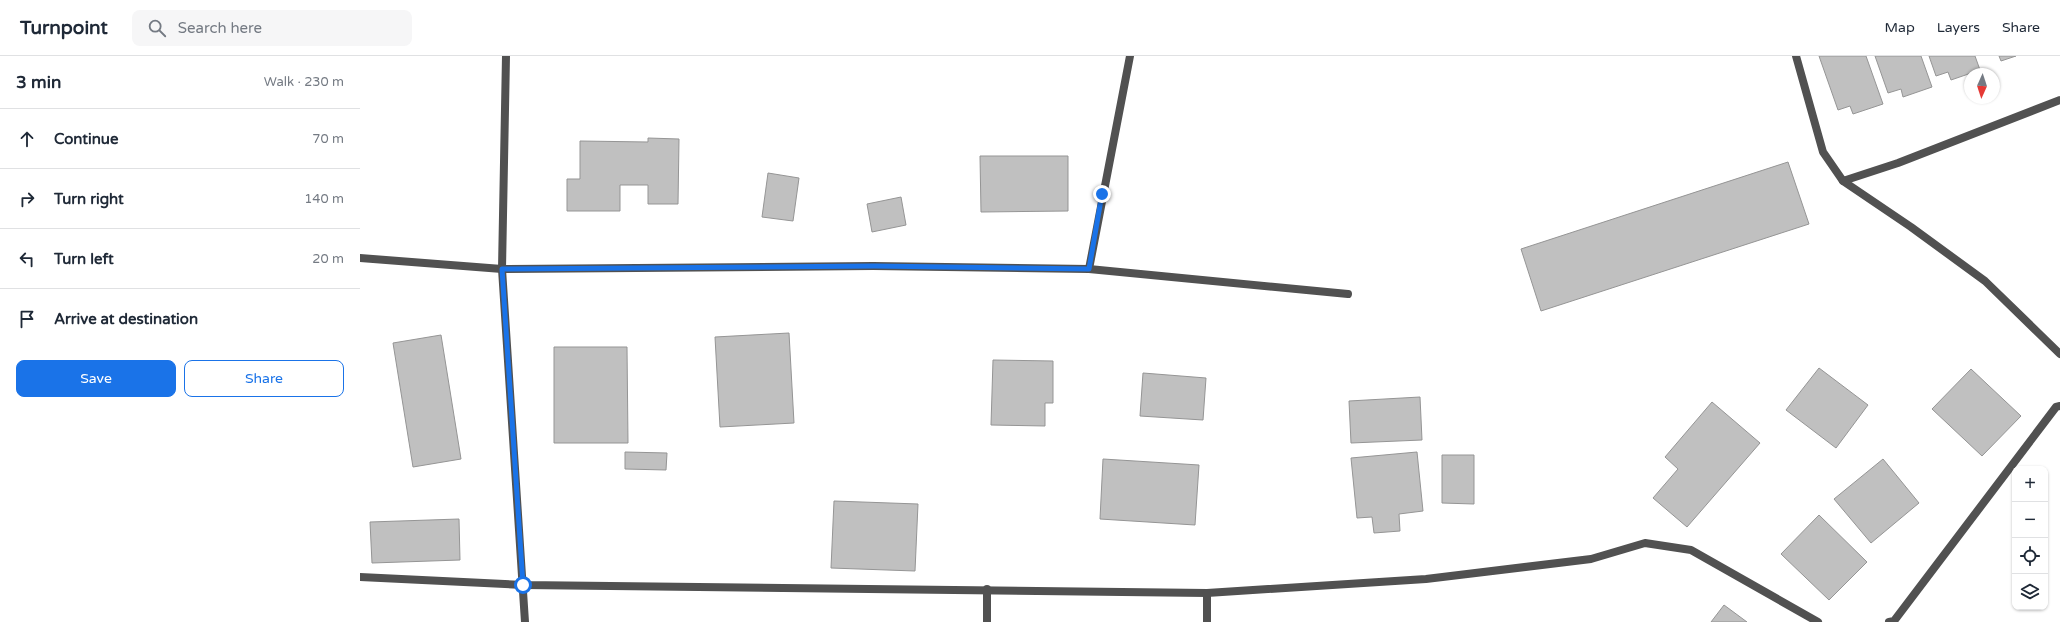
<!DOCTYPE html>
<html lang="en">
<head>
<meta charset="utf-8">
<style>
  :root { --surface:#fff; --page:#f6f6f7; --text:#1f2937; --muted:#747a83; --line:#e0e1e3; --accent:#1a73e8 }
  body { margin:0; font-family:"Varela Round",sans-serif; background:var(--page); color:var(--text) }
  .controls { position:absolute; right:12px; bottom:12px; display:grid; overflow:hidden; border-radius:8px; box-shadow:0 1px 3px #0004 }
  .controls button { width:36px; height:36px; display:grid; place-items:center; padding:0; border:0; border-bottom:1px solid var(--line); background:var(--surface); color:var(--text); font:20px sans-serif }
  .compass { position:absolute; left:1604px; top:12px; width:36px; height:36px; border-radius:50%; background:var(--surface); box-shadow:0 1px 3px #0004; rotate:183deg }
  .stop { position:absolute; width:12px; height:12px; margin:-9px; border:3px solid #1a73e8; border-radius:50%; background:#fff }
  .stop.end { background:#1a73e8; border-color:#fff; box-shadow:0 1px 4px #0008 }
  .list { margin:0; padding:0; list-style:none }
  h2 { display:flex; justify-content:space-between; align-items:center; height:52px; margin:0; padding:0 16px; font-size:17px }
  h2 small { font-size:13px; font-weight:400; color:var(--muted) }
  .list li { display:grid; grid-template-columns:26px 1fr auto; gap:12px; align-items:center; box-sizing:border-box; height:60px; padding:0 16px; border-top:1px solid var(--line) }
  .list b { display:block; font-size:15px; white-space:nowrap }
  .list em { font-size:13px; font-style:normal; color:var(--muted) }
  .actions { display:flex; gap:8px; padding:12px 16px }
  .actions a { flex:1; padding:9px 0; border:1px solid var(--accent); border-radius:8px; text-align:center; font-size:14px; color:var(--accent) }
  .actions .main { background:var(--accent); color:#fff }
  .icon { flex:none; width:22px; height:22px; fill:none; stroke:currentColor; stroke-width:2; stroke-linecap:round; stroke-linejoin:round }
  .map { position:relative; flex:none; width:1700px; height:566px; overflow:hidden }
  header { display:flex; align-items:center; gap:24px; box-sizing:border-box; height:56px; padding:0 20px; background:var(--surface); border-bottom:1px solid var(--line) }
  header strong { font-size:19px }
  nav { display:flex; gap:22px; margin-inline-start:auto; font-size:14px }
  .search { width:280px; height:36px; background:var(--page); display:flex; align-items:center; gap:10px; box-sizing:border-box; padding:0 14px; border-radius:8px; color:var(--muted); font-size:15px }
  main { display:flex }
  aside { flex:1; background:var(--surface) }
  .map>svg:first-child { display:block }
</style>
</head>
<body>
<header>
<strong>Turnpoint</strong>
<div class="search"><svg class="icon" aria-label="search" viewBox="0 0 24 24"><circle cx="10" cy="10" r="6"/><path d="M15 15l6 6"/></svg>Search here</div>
<nav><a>Map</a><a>Layers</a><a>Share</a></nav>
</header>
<main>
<aside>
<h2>3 min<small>Walk · 230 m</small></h2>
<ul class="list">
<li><svg class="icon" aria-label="ahead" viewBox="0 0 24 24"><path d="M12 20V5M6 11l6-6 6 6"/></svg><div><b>Continue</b></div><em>70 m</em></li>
<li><svg class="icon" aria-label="right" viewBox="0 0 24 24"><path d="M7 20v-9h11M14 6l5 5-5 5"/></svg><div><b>Turn right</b></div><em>140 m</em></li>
<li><svg class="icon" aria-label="left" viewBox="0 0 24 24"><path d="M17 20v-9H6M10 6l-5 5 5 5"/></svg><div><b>Turn left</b></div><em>20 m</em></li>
<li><svg class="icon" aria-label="arrive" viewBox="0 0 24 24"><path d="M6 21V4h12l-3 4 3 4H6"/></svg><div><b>Arrive at destination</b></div></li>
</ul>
<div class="actions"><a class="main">Save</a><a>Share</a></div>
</aside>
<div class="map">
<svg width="1700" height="566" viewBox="0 0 1700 566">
  <rect width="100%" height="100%" fill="#fff"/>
  <g fill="#c0c0c0" stroke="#959595">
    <polygon points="1459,0 1506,0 1523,48 1493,58 1490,50 1478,54"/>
    <polygon points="1515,0 1561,0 1572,31 1543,41 1541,33 1528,37"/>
    <polygon points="1569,0 1615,0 1620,14 1591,24 1588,16 1576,20"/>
    <polygon points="1639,0 1656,0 1641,5"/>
    <polygon points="288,82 319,83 318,148 288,148 288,129 260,129 260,155 207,155 207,123 220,123 220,85 288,86"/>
    <polygon points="620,100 708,100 708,155 621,156"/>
    <polygon points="1428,106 1449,168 1181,255 1161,193"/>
    <polygon points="408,117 439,122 433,165 402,161"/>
    <polygon points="541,141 546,169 512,176 507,148"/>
    <polygon points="429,277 434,367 360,371 355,281"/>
    <polygon points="81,279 101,403 53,411 33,287"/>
    <polygon points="194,291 267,291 268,387 194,387"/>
    <polygon points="633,304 693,305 693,347 685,347 685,370 631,369"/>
    <polygon points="1459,312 1508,349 1476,392 1426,354"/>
    <polygon points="1611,313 1661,360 1622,400 1572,353"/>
    <polygon points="783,317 846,322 843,364 780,360"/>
    <polygon points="1060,341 1062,384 991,387 989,345"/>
    <polygon points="1352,346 1400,387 1327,471 1293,442 1318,413 1305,401"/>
    <polygon points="265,396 307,397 306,414 265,413"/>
    <polygon points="1057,396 1063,455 1039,458 1040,475 1014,477 1012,461 997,462 991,402"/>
    <polygon points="1082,399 1114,399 1114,448 1082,447"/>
    <polygon points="743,403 839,409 835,469 740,463"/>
    <polygon points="1523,403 1559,447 1511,487 1474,443"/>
    <polygon points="474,445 558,448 555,515 471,512"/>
    <polygon points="1459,459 1507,506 1469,544 1421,498"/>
    <polygon points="99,463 100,504 12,507 10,466"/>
    <polygon points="1364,549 1387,566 1351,566"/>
  </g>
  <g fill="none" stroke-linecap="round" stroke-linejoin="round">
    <g stroke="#515151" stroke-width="8">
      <polyline points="146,0 142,213 165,566"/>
      <polyline points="1436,0 1463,96 1483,125 1538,107 1700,44"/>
      <polyline points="1483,125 1551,171 1625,225 1700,298"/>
      <polyline points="0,202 142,213 513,210 729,213 770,0"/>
      <polyline points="729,213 988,238"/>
      <polyline points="0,521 163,529 847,537 1066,523 1231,503 1285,487 1331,494 1458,566"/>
      <polyline points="627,533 627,566"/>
      <polyline points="847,537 847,566"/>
      <polyline points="1529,566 1534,565 1696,351 1700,350"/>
    </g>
  </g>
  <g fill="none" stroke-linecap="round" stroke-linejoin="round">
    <polyline stroke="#1a73e8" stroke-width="5" points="163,529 142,213 514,210 729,213 742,138"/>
  </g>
</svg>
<div class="controls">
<button>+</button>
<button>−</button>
<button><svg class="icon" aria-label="locate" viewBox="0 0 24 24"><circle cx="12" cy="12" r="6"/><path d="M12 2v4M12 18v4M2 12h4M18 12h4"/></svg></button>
<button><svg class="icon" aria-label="layers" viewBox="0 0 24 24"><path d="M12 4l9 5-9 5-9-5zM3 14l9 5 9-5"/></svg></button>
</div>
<svg class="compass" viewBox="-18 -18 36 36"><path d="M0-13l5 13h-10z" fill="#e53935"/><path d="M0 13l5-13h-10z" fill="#747a83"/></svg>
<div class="stop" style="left:163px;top:529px"></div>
<div class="stop end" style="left:742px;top:138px"></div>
</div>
</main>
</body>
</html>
